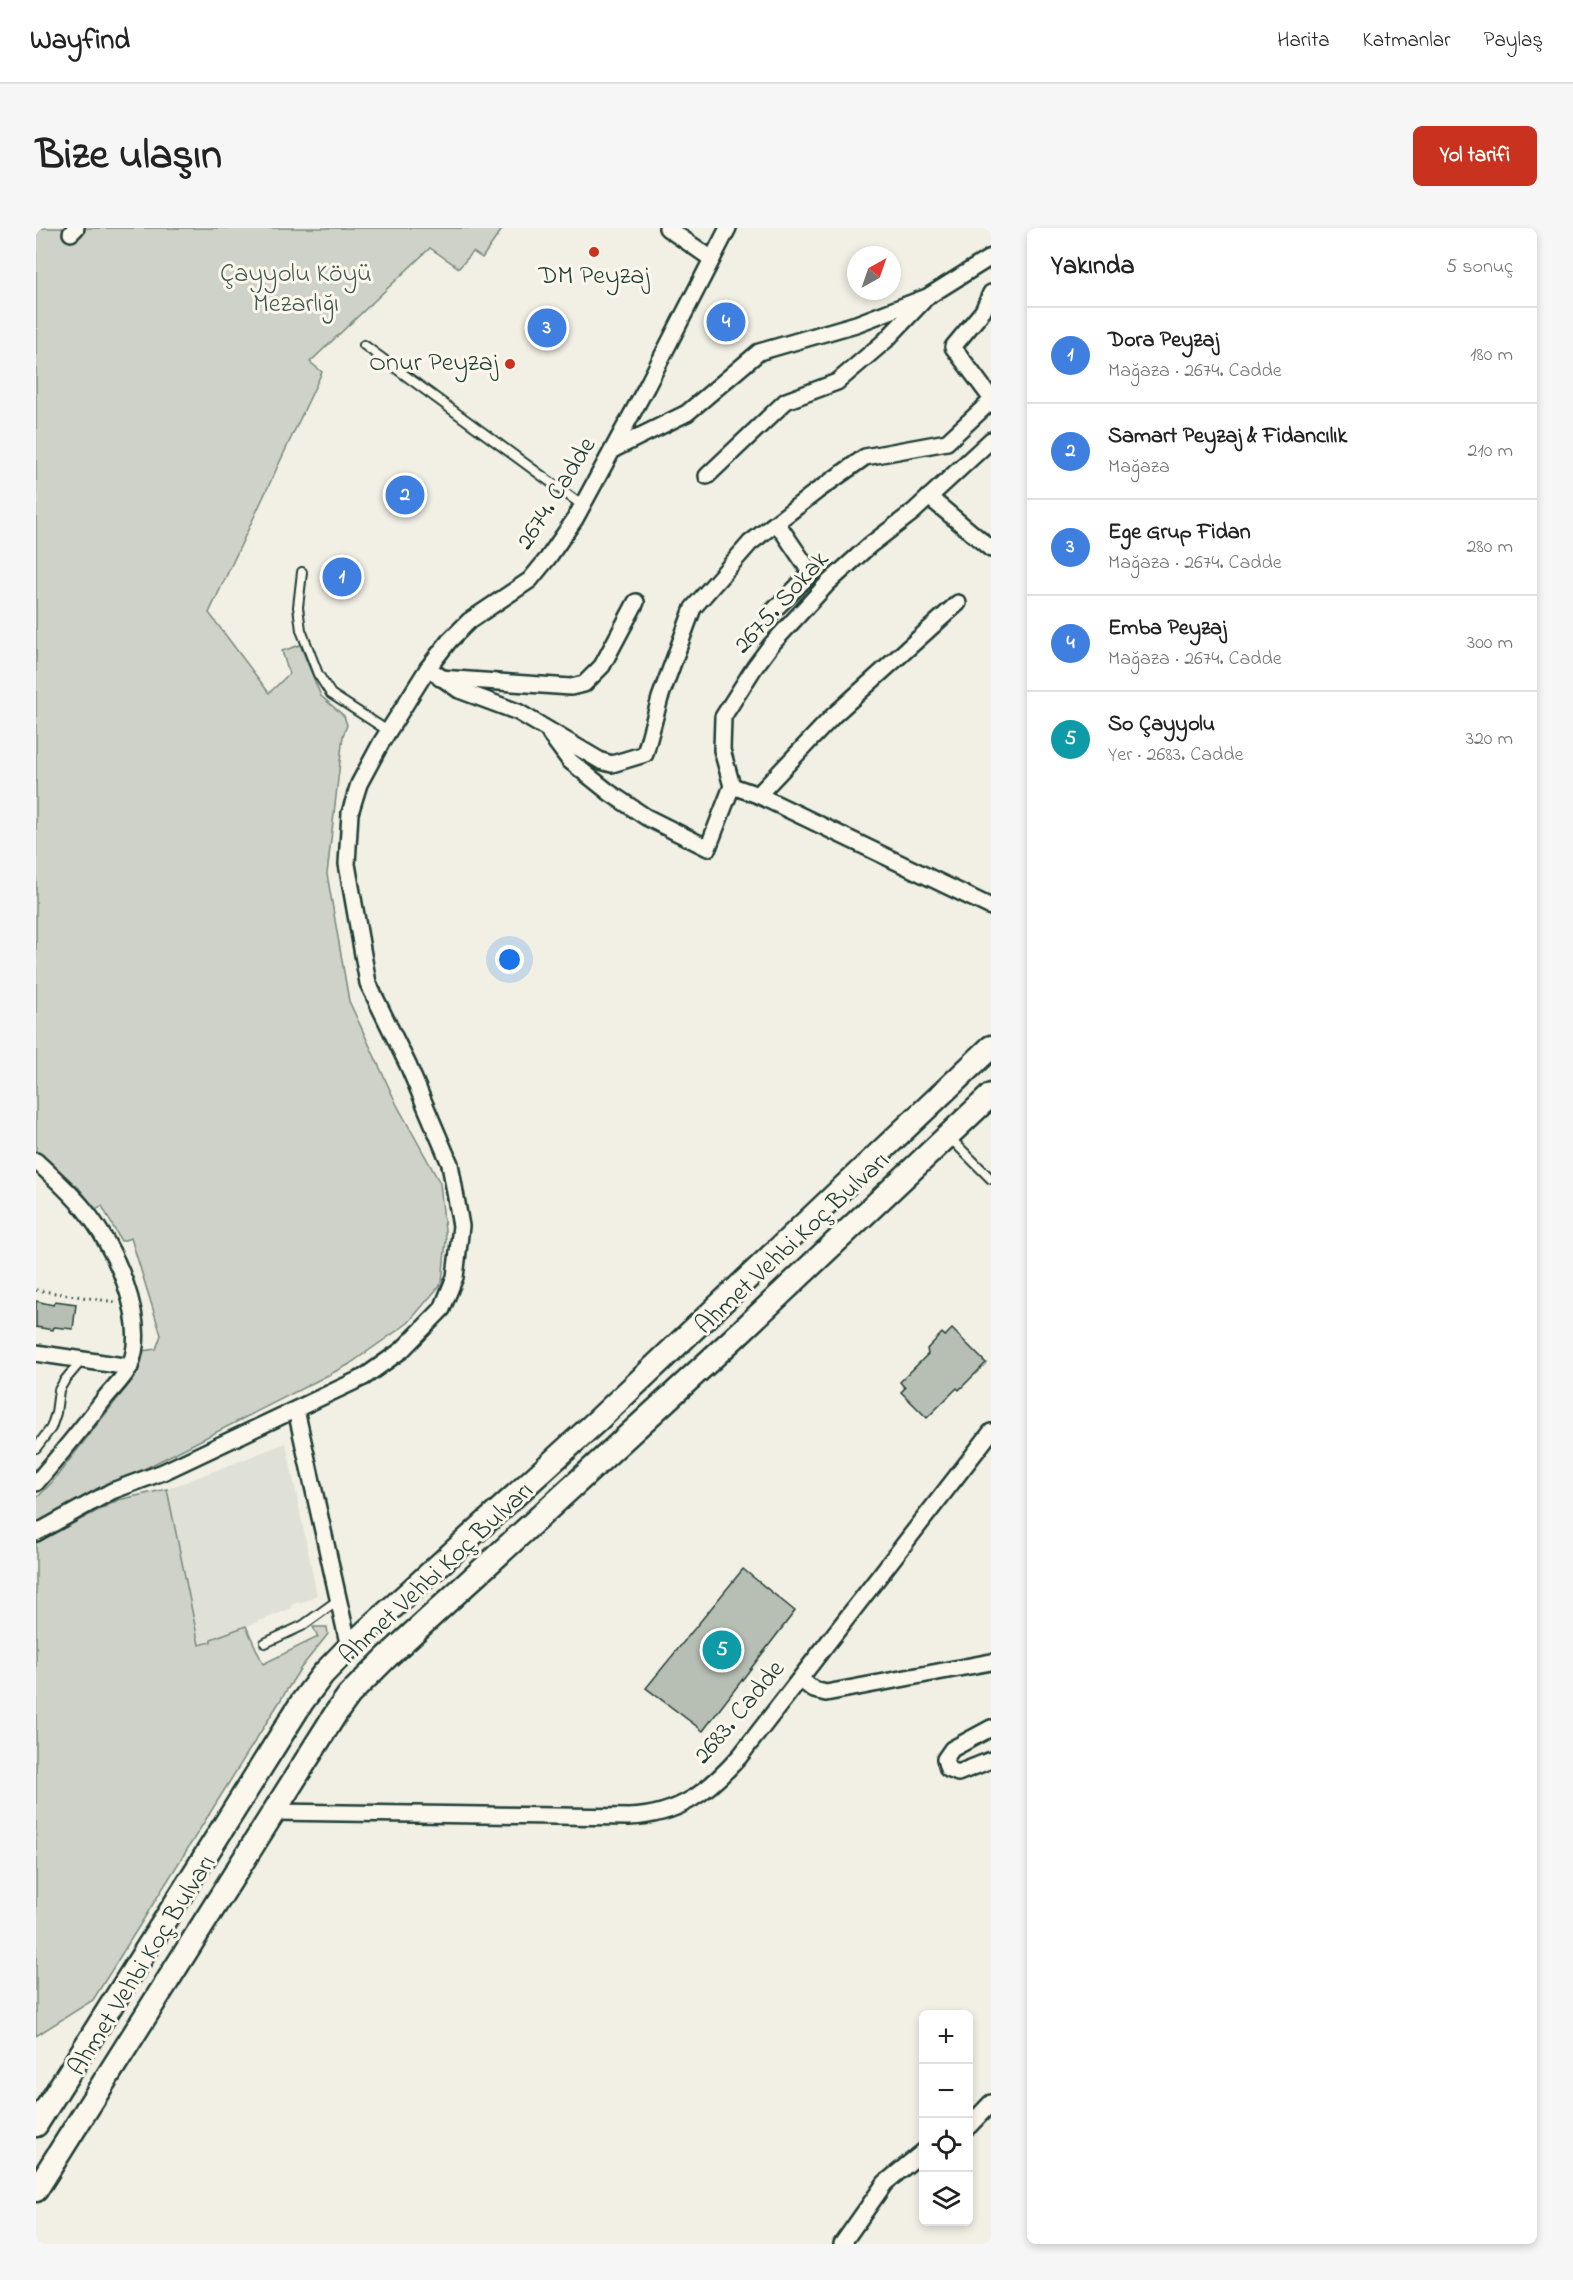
<!DOCTYPE html>
<html lang="tr">
<head>
<meta charset="utf-8">
<style>
  :root { --surface:#fff; --page:#f6f6f6; --text:#222; --muted:#767676; --line:#e0e0e0; --accent:#c8321e }
  body { margin:0; font-family:"Indie Flower",sans-serif; background:var(--page); color:var(--text) }
  .controls { position:absolute; right:18px; bottom:18px; display:grid; overflow:hidden; border-radius:9px; box-shadow:0 3px 9px #0003 }
  .controls button { width:54px; height:54px; display:grid; place-items:center; padding:0; border:0; border-bottom:2px solid var(--line); background:var(--surface); color:var(--text); font:30px sans-serif }
  .compass { position:absolute; left:811px; top:18px; width:54px; height:54px; border-radius:50%; background:var(--surface); box-shadow:0 3px 9px #0003; rotate:40deg }
  .you { position:absolute; left:474px; top:732px; width:21px; height:21px; margin:-15px; border:4px solid #fff; border-radius:50%; background:#1a73e8; box-shadow:0 0 0 9px #1a73e833 }
  .badge { display:grid; place-items:center; width:39px; height:39px; border-radius:50%; background:var(--accent); color:#fff; font-size:20px; font-weight:700 }
  .pin { position:absolute; translate:-50% -50%; border:3px solid #fff; box-shadow:0 2px 6px #0006 }
  .list { margin:0; padding:0; list-style:none }
  h2 { display:flex; justify-content:space-between; align-items:center; height:78px; margin:0; padding:0 24px; font-size:26px }
  h2 small { font-size:20px; font-weight:400; color:var(--muted) }
  .list li { display:grid; grid-template-columns:39px 1fr auto; gap:18px; align-items:center; box-sizing:border-box; height:96px; padding:0 24px; border-top:2px solid var(--line) }
  .list b { display:block; font-size:22px; white-space:nowrap }
  .list p { margin:0; font-size:20px; white-space:nowrap; color:var(--muted) }
  .list em { font-size:20px; font-style:normal; color:var(--muted) }
  .icon { flex:none; width:33px; height:33px; fill:none; stroke:currentColor; stroke-width:2; stroke-linecap:round; stroke-linejoin:round }
  .map { position:relative; flex:none; width:955px; height:2016px; overflow:hidden; border-radius:9px }
  header { display:flex; align-items:center; gap:36px; box-sizing:border-box; height:84px; padding:0 30px; background:var(--surface); border-bottom:2px solid var(--line) }
  header strong { font-size:28px }
  nav { display:flex; gap:33px; margin-inline-start:auto; font-size:21px }
  .intro { display:flex; align-items:center; justify-content:space-between; box-sizing:border-box; height:144px; padding:0 36px }
  h1 { margin:0; font-size:42px }
  .button { padding:15px 27px; border-radius:9px; background:var(--accent); color:#fff; font-size:21px; font-weight:700 }
  main { display:flex; gap:36px; padding:0 36px }
  aside { flex:1; background:var(--surface); border-radius:9px; box-shadow:0 3px 9px #0003 }
  .map>svg:first-child { display:block }
</style>
</head>
<body>
<header>
<strong>Wayfind</strong>
<nav><a>Harita</a><a>Katmanlar</a><a>Paylaş</a></nav>
</header>
<div class="intro"><h1>Bize ulaşın</h1><a class="button">Yol tarifi</a></div>
<main>
<div class="map">
<svg width="955" height="2016" viewBox="0 0 955 2016">
  <rect width="100%" height="100%" fill="#f2f0e5"/>
  <filter id="ink" filterUnits="userSpaceOnUse"><feTurbulence type="fractalNoise" baseFrequency=".0167" numOctaves="2"/><feDisplacementMap in="SourceGraphic" scale="12" xChannelSelector="R" yChannelSelector="G"/><feConvolveMatrix kernelMatrix="1 2 1 2 8 2 1 2 1" color-interpolation-filters="sRGB"/></filter>
  <g filter="url(#ink)">
    <polygon fill="#e0e1d6" points="250,1215 281,1367 264,1376 263,1374 255,1377 256,1380 163,1417 131,1261"/>
    <g fill="#cfd2c8" stroke="#77887e" stroke-width="1.5">
      <polygon points="0,0 467,0 446,30 437,24 423,40 394,20 274,134 286,144 173,385 233,465 253,446 246,423 264,417 285,468 308,488 311,497 307,508 291,646 313,773 361,877 404,955 410,1012 406,1055 372,1095 312,1137 0,1296 0,1271 17,1253 94,1155 106,1123 120,1121 125,1107 95,1010 85,1013 66,978 59,981 43,960 0,923"/>
      <polygon points="131,1261 163,1417 175,1414 175,1411 210,1398 227,1436 282,1409 277,1399 291,1399 292,1406 264,1441 57,1772 0,1808 0,1315 82,1272"/>
    </g>
    <g fill="#b7beb3" stroke="#1f3d34" stroke-width="1.5">
      <polygon points="0,1073 17,1077 19,1073 40,1076 37,1101 18,1099 17,1102 0,1099"/>
      <polygon points="916,1101 950,1135 923,1162 921,1160 891,1190 865,1164 869,1160 864,1154 892,1126 891,1121 906,1105 909,1108"/>
      <polygon points="707,1341 759,1383 667,1503 610,1460"/>
    </g>
    <g fill="none" stroke-linecap="round" stroke-linejoin="round">
      <defs>
        <g id="service">
          <polyline points="328,117 547,278"/>
          <polyline points="266,344 262,379 265,402 282,446 295,466 352,503"/>
          <polyline points="913,909 955,951"/>
          <polyline points="0,1220 15,1200 20,1185 23,1162 29,1152 46,1132"/>
          <polyline points="229,1415 266,1398 302,1372"/>
        </g>
        <g id="minor">
          <polyline points="631,0 676,31"/>
          <polyline points="35,5 40,0"/>
          <polyline points="955,65 947,83 917,119 955,170"/>
          <polyline points="578,221 651,185 723,124 820,96 891,69 955,29"/>
          <polyline points="671,248 750,173 801,154 849,113 887,73"/>
          <polyline points="893,269 955,321"/>
          <polyline points="733,387 775,345 741,295"/>
          <polyline points="392,440 423,462 482,484 565,533 576,536 609,526 624,470 657,380 714,315 781,263 829,229 911,214 955,173"/>
          <polyline points="404,450 535,459 548,456 566,438 600,374"/>
          <polyline points="514,506 534,533 574,565 610,589 672,620 696,558 686,522 687,489 718,440 735,417 792,355 834,317 877,284 955,212"/>
          <polyline points="696,558 722,567 955,679"/>
          <polyline points="722,567 798,487 922,375"/>
          <path d="M0 933C16 948 34 964 48 981 78 1017 113 1092 94 1138 89 1149 77 1160 69 1170 47 1199 24 1227 0 1255"/>
          <polyline points="0,1125 94,1139"/>
          <polyline points="260,1182 313,1419"/>
          <polyline points="0,1305 76,1263 127,1244 328,1149 366,1122 406,1081 419,1049 425,998 414,936 372,837 332,755 311,636 314,585 323,556 345,515 392,440 413,413 433,393 494,352 512,330 539,291 611,158 692,0"/>
          <polyline points="764,1451 778,1462 790,1465 955,1434"/>
          <polyline points="955,1500 916,1521 909,1531 912,1541 922,1545 955,1532"/>
          <path d="M237 1584 593 1589C643 1587 672 1564 704 1528L955 1204"/>
          <polyline points="933,1898 955,1875"/>
          <polyline points="806,2016 849,1955 888,1923"/>
        </g>
        <g id="primary">
          <polyline points="0,1897 266,1474 287,1446 313,1419 562,1192 955,819"/>
          <polyline points="0,1962 300,1485 313,1467 351,1429 696,1112 955,867"/>
        </g>
      </defs>
      <use href="#service" stroke="#1f3d34" stroke-width="12"/>
      <use href="#minor" stroke="#1f3d34" stroke-width="20"/>
      <use href="#primary" stroke="#1f3d34" stroke-width="27"/>
      <polyline stroke="#1f3d34" stroke-width="3" stroke-dasharray="1.5 4.5" stroke-linecap="butt" points="0,1062 79,1074"/>
      <use href="#service" stroke="#fbf7ec" stroke-width="8"/>
      <use href="#minor" stroke="#fbf7ec" stroke-width="15"/>
      <use href="#primary" stroke="#fbf7ec" stroke-width="22"/>
    </g>
  </g>
  <g fill="#c8321e" stroke="#fbf7ec" stroke-width="2">
    <circle cx="558" cy="24" r="6"/>
    <circle cx="474" cy="136" r="6"/>
  </g>
  <g text-anchor="middle" dominant-baseline="central" stroke-width="6" stroke-linejoin="round" paint-order="stroke">
    <g font-size="26" fill="#425b52" stroke="#fbf7ec">
      <text x="260" y="47">Çayyolu Köyü<tspan x="260" dy="30">Mezarlığı</tspan></text>
    </g>
    <g font-size="26" fill="#1f3d34" stroke="#fbf7ec">
      <text x="558" y="49">DM Peyzaj</text>
      <text x="462" y="136" text-anchor="end">Onur Peyzaj</text>
    </g>
    <g font-size="26" fill="#1f3d34" stroke="#fbf7ec">
      <text transform="translate(521 266) rotate(-58)">2674. Cadde</text>
      <text transform="translate(746 375) rotate(-48)">2675. Sokak</text>
      <text transform="translate(757 1016) rotate(-43)">Ahmet Vehbi Koç Bulvarı</text>
      <text transform="translate(401 1346) rotate(-43)">Ahmet Vehbi Koç Bulvarı</text>
      <text transform="translate(704 1485) rotate(-50)">2683. Cadde</text>
      <text transform="translate(107 1738) rotate(-58)">Ahmet Vehbi Koç Bulvarı</text>
    </g>
  </g>
</svg>
<div class="controls">
<button>+</button>
<button>−</button>
<button><svg class="icon" aria-label="locate" viewBox="0 0 24 24"><circle cx="12" cy="12" r="6"/><path d="M12 2v4M12 18v4M2 12h4M18 12h4"/></svg></button>
<button><svg class="icon" aria-label="layers" viewBox="0 0 24 24"><path d="M12 4l9 5-9 5-9-5zM3 14l9 5 9-5"/></svg></button>
</div>
<svg class="compass" viewBox="-18 -18 36 36"><path d="M0-13l5 13h-10z" fill="#e53935"/><path d="M0 13l5-13h-10z" fill="#767676"/></svg>
<div class="you"></div>
<div class="pin badge" style="left:306px;top:349px;background:#3f7fe0">1</div>
<div class="pin badge" style="left:369px;top:267px;background:#3f7fe0">2</div>
<div class="pin badge" style="left:511px;top:100px;background:#3f7fe0">3</div>
<div class="pin badge" style="left:690px;top:94px;background:#3f7fe0">4</div>
<div class="pin badge" style="left:686px;top:1422px;background:#0f9aa8">5</div>
</div>
<aside>
<h2>Yakında<small>5 sonuç</small></h2>
<ul class="list">
<li><span class="badge" style="background:#3f7fe0">1</span><div><b>Dora Peyzaj</b><p>Mağaza · 2674. Cadde</p></div><em>180 m</em></li>
<li><span class="badge" style="background:#3f7fe0">2</span><div><b>Samart Peyzaj &amp; Fidancılık</b><p>Mağaza</p></div><em>210 m</em></li>
<li><span class="badge" style="background:#3f7fe0">3</span><div><b>Ege Grup Fidan</b><p>Mağaza · 2674. Cadde</p></div><em>280 m</em></li>
<li><span class="badge" style="background:#3f7fe0">4</span><div><b>Emba Peyzaj</b><p>Mağaza · 2674. Cadde</p></div><em>300 m</em></li>
<li><span class="badge" style="background:#0f9aa8">5</span><div><b>So Çayyolu</b><p>Yer · 2683. Cadde</p></div><em>320 m</em></li>
</ul>
</aside>
</main>
</body>
</html>
